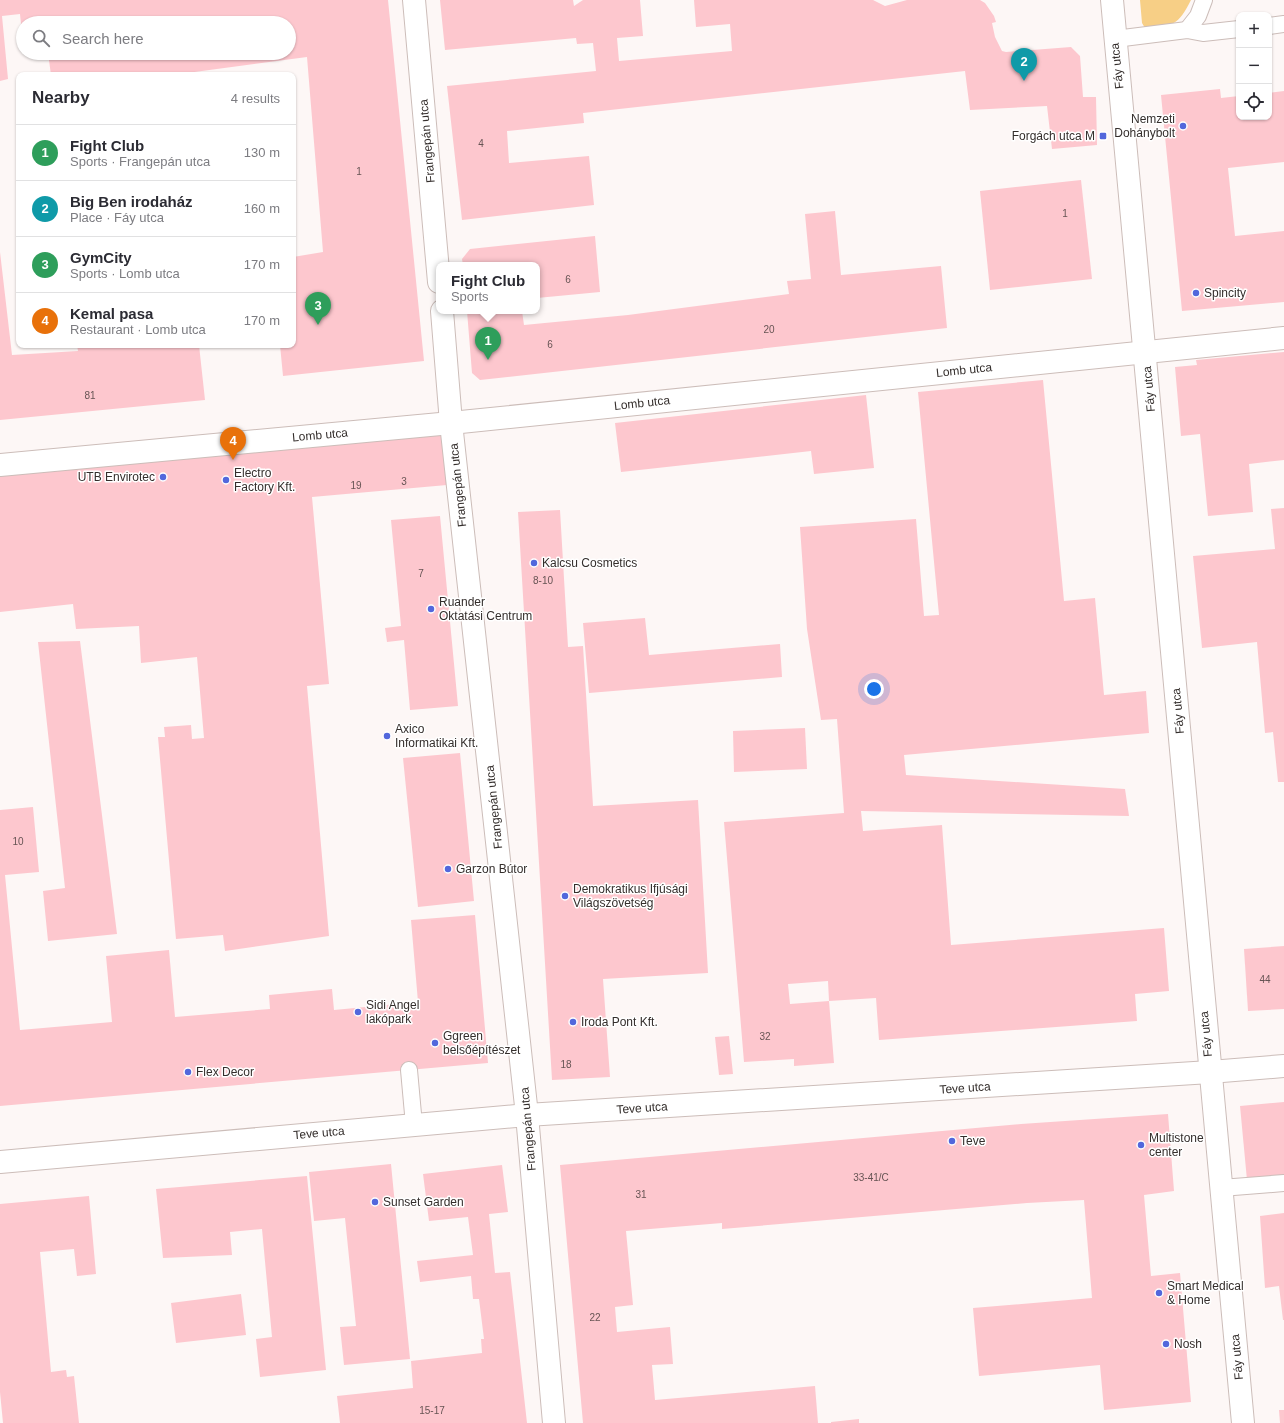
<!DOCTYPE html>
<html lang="en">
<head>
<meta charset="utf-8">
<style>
  :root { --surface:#fff; --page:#f7f7f7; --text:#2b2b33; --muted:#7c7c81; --line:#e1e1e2; --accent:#db2777 }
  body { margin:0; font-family:Arial,sans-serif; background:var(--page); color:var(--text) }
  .controls { position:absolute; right:12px; top:12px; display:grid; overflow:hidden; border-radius:8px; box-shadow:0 1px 3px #0004 }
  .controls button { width:36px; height:36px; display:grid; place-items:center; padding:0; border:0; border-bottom:1px solid var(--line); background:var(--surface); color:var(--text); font:20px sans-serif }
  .you { position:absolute; left:874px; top:689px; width:14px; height:14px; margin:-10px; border:3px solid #fff; border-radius:50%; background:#1a73e8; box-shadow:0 0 0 6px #1a73e833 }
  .badge { display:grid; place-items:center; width:26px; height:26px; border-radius:50%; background:var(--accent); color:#fff; font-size:13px; font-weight:700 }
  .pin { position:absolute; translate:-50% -33px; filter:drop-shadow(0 1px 2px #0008) }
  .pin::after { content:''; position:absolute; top:21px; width:14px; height:12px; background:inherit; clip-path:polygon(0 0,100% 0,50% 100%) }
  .popup { position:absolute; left:436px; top:262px; width:104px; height:52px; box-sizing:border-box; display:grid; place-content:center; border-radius:8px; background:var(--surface); filter:drop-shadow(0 1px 3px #0005); font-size:13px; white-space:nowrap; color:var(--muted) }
  .popup b { font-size:15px; color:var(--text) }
  .popup::after { content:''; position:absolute; left:50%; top:100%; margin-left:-8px; border:8px solid transparent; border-top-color:var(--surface) }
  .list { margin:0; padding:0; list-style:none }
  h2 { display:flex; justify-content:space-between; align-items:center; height:52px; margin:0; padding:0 16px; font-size:17px }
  h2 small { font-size:13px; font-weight:400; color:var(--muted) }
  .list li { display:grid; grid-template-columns:26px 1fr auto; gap:12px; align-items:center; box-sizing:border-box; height:56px; padding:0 16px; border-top:1px solid var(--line) }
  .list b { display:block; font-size:15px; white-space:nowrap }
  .list p { margin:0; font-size:13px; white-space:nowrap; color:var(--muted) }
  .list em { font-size:13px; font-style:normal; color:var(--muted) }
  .icon { flex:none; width:22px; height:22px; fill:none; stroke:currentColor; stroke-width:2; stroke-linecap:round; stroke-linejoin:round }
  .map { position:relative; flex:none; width:1284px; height:1423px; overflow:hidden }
  .search { position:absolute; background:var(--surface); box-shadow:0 1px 3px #0004; left:16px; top:16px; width:280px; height:44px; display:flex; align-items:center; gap:10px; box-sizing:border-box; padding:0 14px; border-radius:22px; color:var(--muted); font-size:15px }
  .panel { position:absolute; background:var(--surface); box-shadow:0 1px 3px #0004; left:16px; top:72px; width:280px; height:276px; border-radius:8px }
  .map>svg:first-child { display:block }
</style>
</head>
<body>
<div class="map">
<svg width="1284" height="1423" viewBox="0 0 1284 1423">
  <rect width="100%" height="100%" fill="#fdf7f6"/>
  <path fill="#f7cf86" d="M1140 0H1191C1178 26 1173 26 1145 28L1142 23Z"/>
  <g fill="#fdc7ce">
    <polygon points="0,0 388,0 424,361 283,376 280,345 293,345 293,257 323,252 307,57 172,75 51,75 48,53 289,53 289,23 45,22 21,24 20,14 2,16 8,79 0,81"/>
    <polygon points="440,0 573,0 574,6 583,0 640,0 643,36 617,38 619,61 732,51 730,24 696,27 694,0 873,0 885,6 907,0 980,0 985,3 994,16 996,22 992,23 995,37 1002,51 1006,52 1071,47 1080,56 1083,97 1096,97 1097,145 1052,149 1047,106 970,110 965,71 583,113 584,123 507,131 509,163 589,156 594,205 462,220 447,86 596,71 593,43 577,44 576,38 445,50"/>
    <polygon points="1220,89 1221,98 1239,96 1239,117 1269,117 1269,93 1284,91 1284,162 1228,168 1235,236 1284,231 1284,302 1182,311 1161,95"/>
    <polygon points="1081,180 1092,279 990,290 980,191"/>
    <polygon points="835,211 841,275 941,266 947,328 480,380 472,373 467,311 522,311 524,325 628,315 789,294 787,281 811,279 805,214"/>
    <polygon points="595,236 600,292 537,298 537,265 463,265 462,259 470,249"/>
    <polygon points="0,252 12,355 78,351 77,345 199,345 205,400 0,420"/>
    <polygon points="1284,352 1284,460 1249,464 1253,512 1208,516 1200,434 1181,436 1175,367 1197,365 1196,360"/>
    <polygon points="1043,380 1064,601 1095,598 1104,695 1146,691 1149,733 904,755 906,775 1125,789 1129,816 861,811 863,831 942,825 951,945 1164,928 1169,991 1135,994 1137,1021 879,1040 876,998 829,1001 828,981 788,984 790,1004 829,1001 834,1063 794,1066 794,1059 744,1062 724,822 844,813 837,719 821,720 807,629 800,527 916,519 924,616 939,615 918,392"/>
    <polygon points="866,395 874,468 814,474 811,451 621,472 615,423"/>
    <polygon points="442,435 447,485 312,497 329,684 307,686 329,936 225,951 223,935 176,939 158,737 165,737 164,727 191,725 192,739 204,738 197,657 141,663 139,626 76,629 73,604 0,612 0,475"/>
    <polygon points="1284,508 1284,782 1278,782 1273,732 1265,733 1257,642 1202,648 1193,556 1275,549 1271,509"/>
    <polygon points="560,510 568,647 583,646 593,806 698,800 708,973 603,979 610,1077 552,1080 518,512"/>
    <polygon points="440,516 458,706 410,710 404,640 387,642 385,628 401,626 391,520"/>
    <polygon points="645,618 649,655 780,644 782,677 589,693 583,623"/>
    <polygon points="80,641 117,934 48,941 43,891 65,888 38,642"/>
    <polygon points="805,728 807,769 734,772 733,731"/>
    <polygon points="460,753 474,901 418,907 403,758"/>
    <polygon points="33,807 39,872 5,875 20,1030 112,1022 106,956 169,950 175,1017 270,1009 269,995 332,989 334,1010 418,1002 411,920 475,915 488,1063 0,1106 0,810"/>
    <polygon points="1284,946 1284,1009 1248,1011 1244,949"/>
    <polygon points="729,1036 733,1074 719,1075 715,1037"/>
    <polygon points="1284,1102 1284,1180 1247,1180 1240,1106"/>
    <polygon points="1168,1114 1174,1191 1144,1195 1151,1276 1180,1273 1191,1402 1104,1410 1100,1365 979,1376 973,1308 1092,1298 1084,1200 1027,1203 722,1229 722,1223 626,1231 633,1305 615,1307 617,1332 670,1327 673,1364 652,1365 655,1400 815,1386 818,1423 583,1423 560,1165 1021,1124"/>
    <polygon points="391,1164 410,1359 344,1365 340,1327 356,1326 345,1218 314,1221 309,1172"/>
    <polygon points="502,1165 508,1212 489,1214 495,1273 510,1272 527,1423 340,1423 337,1396 413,1388 411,1361 482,1353 481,1339 484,1339 479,1299 473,1299 471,1276 420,1282 417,1261 473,1255 468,1217 429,1221 423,1174"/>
    <polygon points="307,1176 326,1370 260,1377 256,1339 272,1337 262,1229 230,1232 232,1255 163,1258 156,1189"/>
    <polygon points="89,1196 96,1274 77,1276 74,1249 40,1252 51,1372 66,1370 67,1377 74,1376 79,1423 3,1423 0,1392 0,1204"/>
    <polygon points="1284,1213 1284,1320 1283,1320 1279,1286 1265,1288 1260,1216"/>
    <polygon points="241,1294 246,1335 176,1343 171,1303"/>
    <polygon points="1279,1410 1284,1410 1284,1423 1280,1423"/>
    <polygon points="859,1419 859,1423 831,1423 831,1422"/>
  </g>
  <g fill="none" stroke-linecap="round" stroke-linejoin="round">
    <defs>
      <g id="service">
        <polyline points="1269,26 1284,24"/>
        <polyline points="1187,30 1198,16 1204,0"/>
        <polyline points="1115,39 1187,30 1203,33 1239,29"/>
        <polyline points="409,1070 414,1125"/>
        <polyline points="1221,1188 1284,1183"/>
      </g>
      <g id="minor">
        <polyline points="414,0 439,282"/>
        <polyline points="1112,0 1243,1423"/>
        <polyline points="442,311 451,423 527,1115 554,1423"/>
        <polyline points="0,465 451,423 1284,338"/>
        <polyline points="0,1162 527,1115 1210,1072 1284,1066"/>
      </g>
    </defs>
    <use href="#service" stroke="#ccbdb9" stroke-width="18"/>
    <use href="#minor" stroke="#ccbdb9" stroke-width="24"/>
    <use href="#service" stroke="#fff" stroke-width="16"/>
    <use href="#minor" stroke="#fff" stroke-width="22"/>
  </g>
  <g fill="#5267dc" stroke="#fff" stroke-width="1.5">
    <circle cx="1183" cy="126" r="4"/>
    <rect x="1099" y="132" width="8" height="8" rx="2"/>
    <circle cx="1196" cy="293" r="4"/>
    <circle cx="163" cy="477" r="4"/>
    <circle cx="226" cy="480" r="4"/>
    <circle cx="534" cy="563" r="4"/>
    <circle cx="431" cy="609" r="4"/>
    <circle cx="387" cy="736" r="4"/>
    <circle cx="448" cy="869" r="4"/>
    <circle cx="565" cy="896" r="4"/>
    <circle cx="358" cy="1012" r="4"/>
    <circle cx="573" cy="1022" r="4"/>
    <circle cx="435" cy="1043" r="4"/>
    <circle cx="188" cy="1072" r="4"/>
    <circle cx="952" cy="1141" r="4"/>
    <circle cx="1141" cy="1145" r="4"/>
    <circle cx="375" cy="1202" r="4"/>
    <circle cx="1159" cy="1293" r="4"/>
    <circle cx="1166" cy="1344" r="4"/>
  </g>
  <g text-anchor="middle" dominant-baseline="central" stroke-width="3" stroke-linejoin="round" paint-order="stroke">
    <g font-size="10" fill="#665454">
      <text x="481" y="143">4</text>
      <text x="359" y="171">1</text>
      <text x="1065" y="213">1</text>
      <text x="568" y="279">6</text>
      <text x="769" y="329">20</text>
      <text x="550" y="344">6</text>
      <text x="90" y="395">81</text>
      <text x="404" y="481">3</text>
      <text x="356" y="485">19</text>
      <text x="421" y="573">7</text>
      <text x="543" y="580">8-10</text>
      <text x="18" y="841">10</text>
      <text x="1265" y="979">44</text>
      <text x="765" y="1036">32</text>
      <text x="566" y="1064">18</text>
      <text x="871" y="1177">33-41/C</text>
      <text x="641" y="1194">31</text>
      <text x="595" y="1317">22</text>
      <text x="432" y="1410">15-17</text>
    </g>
    <g font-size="12" fill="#342e2c" stroke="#fff">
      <text transform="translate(1117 66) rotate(-96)">Fáy utca</text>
      <text transform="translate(427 141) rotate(-95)">Frangepán utca</text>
      <text transform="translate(964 370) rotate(-6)">Lomb utca</text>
      <text transform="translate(1149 389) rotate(-95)">Fáy utca</text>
      <text transform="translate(642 403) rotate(-6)">Lomb utca</text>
      <text transform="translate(320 435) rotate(-5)">Lomb utca</text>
      <text transform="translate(458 485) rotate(-96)">Frangepán utca</text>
      <text transform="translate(1178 711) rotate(-95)">Fáy utca</text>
      <text transform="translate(494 807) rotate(-96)">Frangepán utca</text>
      <text transform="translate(1206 1034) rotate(-95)">Fáy utca</text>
      <text transform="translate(965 1088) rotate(-4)">Teve utca</text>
      <text transform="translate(642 1108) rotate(-4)">Teve utca</text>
      <text transform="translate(528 1129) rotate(-95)">Frangepán utca</text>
      <text transform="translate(319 1133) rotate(-5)">Teve utca</text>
      <text transform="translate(1237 1357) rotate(-95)">Fáy utca</text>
    </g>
    <g font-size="12" fill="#342e2c" stroke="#fff" text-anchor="start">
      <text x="1175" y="119" text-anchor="end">Nemzeti<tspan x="1175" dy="14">Dohánybolt</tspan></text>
      <text x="1095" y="136" text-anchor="end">Forgách utca M</text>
      <text x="1204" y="293">Spincity</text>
      <text x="234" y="473">Electro<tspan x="234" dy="14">Factory Kft.</tspan></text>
      <text x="155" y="477" text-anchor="end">UTB Envirotec</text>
      <text x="542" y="563">Kalcsu Cosmetics</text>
      <text x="439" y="602">Ruander<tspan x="439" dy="14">Oktatási Centrum</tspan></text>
      <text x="395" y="729">Axico<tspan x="395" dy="14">Informatikai Kft.</tspan></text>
      <text x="456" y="869">Garzon Bútor</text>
      <text x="573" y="889">Demokratikus Ifjúsági<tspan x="573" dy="14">Világszövetség</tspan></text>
      <text x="366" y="1005">Sidi Angel<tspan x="366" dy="14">lakópark</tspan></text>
      <text x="581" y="1022">Iroda Pont Kft.</text>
      <text x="443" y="1036">Ggreen<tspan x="443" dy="14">belsőépítészet</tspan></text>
      <text x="196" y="1072">Flex Decor</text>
      <text x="1149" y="1138">Multistone<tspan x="1149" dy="14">center</tspan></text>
      <text x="960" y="1141">Teve</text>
      <text x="383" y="1202">Sunset Garden</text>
      <text x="1167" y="1286">Smart Medical<tspan x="1167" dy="14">&amp; Home</tspan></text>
      <text x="1174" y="1344">Nosh</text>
    </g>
  </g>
</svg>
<div class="controls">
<button>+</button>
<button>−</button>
<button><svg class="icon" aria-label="locate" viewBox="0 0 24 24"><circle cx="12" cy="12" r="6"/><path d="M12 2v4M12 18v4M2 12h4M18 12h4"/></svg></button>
</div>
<div class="you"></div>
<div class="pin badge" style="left:488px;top:360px;background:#2e9e5b">1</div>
<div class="popup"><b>Fight Club</b>Sports</div>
<div class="pin badge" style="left:1024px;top:81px;background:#0f9aa8">2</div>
<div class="pin badge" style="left:318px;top:325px;background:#2e9e5b">3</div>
<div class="pin badge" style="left:233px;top:460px;background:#e8710a">4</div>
<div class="search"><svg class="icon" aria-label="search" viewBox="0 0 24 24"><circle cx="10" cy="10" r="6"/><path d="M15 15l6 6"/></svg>Search here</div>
<section class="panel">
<h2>Nearby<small>4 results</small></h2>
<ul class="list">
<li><span class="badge" style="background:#2e9e5b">1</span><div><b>Fight Club</b><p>Sports · Frangepán utca</p></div><em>130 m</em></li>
<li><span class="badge" style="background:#0f9aa8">2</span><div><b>Big Ben irodaház</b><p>Place · Fáy utca</p></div><em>160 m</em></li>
<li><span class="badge" style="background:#2e9e5b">3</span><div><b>GymCity</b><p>Sports · Lomb utca</p></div><em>170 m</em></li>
<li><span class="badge" style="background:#e8710a">4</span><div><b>Kemal pasa</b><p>Restaurant · Lomb utca</p></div><em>170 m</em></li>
</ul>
</section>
</div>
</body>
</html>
